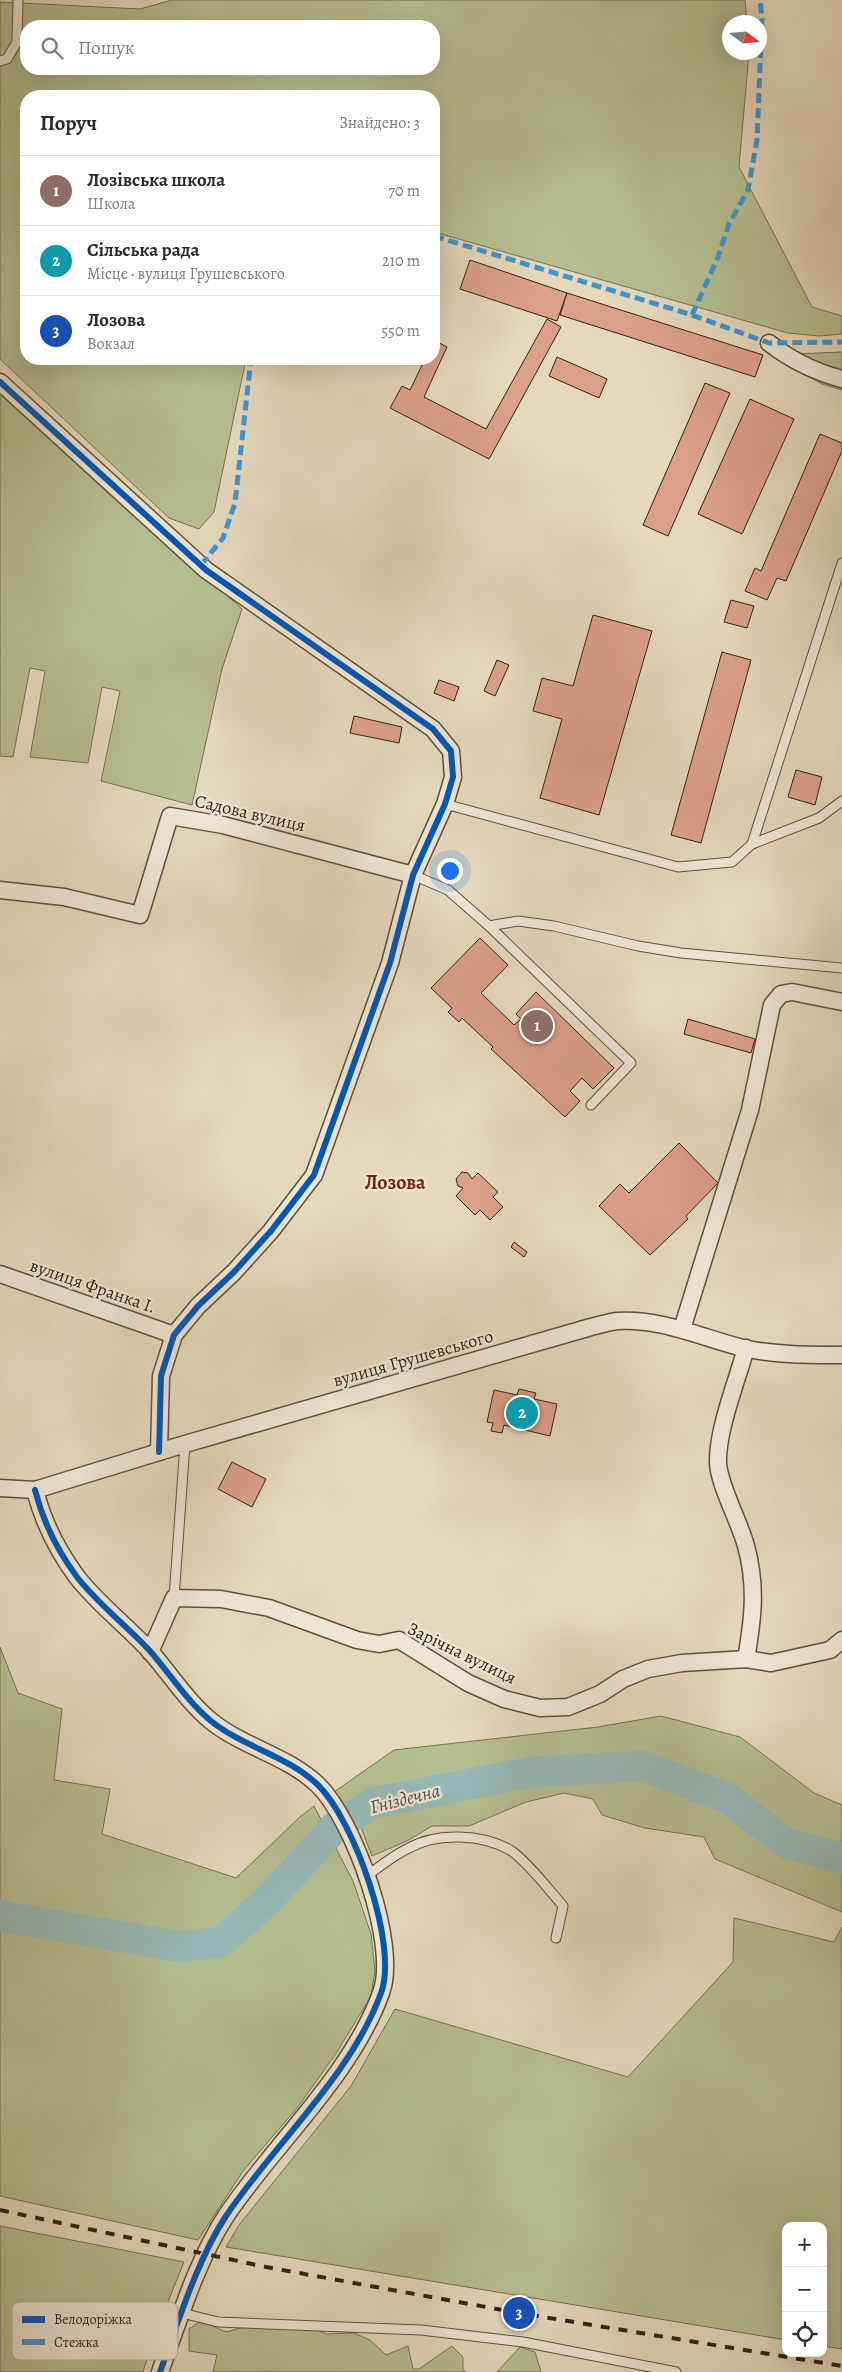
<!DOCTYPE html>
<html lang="uk">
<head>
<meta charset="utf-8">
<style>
  :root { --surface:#fff; --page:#f2f2f3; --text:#2b2b33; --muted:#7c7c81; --line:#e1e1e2; --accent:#8f2418 }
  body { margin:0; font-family:Alegreya,serif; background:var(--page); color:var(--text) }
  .controls { position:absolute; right:15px; bottom:15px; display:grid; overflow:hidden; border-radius:10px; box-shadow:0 5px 20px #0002 }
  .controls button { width:45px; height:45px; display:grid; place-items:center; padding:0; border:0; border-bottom:1px solid var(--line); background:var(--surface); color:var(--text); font:25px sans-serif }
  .compass { position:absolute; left:722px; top:15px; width:45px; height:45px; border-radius:50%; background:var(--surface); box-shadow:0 5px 20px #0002; rotate:106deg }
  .you { position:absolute; left:449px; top:870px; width:18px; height:18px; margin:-12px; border:4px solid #fff; border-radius:50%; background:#1a73e8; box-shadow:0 0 0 8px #1a73e833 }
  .badge { display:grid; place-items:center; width:32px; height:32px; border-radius:50%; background:var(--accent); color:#fff; font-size:16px; font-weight:700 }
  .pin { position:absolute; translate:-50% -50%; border:2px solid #fff; box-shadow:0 1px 5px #0006 }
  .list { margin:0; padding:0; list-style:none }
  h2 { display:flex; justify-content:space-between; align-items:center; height:65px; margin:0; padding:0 20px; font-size:21px }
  h2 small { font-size:16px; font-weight:400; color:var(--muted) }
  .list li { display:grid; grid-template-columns:32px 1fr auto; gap:15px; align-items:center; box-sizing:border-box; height:70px; padding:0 20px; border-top:1px solid var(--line) }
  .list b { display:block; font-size:19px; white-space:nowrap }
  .list p { margin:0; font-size:16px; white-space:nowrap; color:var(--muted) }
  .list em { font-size:16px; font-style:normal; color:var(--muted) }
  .icon { flex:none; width:28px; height:28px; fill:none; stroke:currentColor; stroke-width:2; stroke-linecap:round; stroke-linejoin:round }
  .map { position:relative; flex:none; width:842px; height:2372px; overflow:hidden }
  .search { position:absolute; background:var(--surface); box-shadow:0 5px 20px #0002; left:20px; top:20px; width:420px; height:55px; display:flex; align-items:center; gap:12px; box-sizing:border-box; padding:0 18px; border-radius:20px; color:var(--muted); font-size:19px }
  .panel { position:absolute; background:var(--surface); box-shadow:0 5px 20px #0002; left:20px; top:90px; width:420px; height:275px; border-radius:20px }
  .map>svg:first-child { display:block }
</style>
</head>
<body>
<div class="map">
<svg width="842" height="2372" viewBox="0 0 842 2372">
  <rect width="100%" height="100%" fill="#e5d8bd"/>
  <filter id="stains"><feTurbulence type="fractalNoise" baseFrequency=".004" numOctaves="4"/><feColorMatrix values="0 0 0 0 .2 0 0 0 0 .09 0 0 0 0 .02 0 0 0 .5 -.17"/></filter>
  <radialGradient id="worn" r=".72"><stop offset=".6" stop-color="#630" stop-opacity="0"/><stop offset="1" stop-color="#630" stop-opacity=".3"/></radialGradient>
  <g fill="#b5be90" stroke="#747050" fill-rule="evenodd">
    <path d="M172 0H745L747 22H730V52L749 53 739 167 812 307 842 316V334L819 336 788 333 434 232V96H26V359H246L214 512 199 529 169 518 0 359V2L140 9ZM26 26H434V69H26Z"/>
    <polygon points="842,352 842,390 822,384 770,355"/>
    <polygon points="0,392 242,609 222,669 192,805 101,781 120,691 102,687 88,763 30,757 45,671 30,668 13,757 0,756"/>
    <polygon points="0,1647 18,1693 62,1709 54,1780 110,1789 102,1834 236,1878 301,1816 314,1806 353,1881 371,1934 375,1971 371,1996 337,2052 298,2107 243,2171 198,2240 0,2196"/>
    <polygon points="661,1716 740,1737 814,1793 842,1805 842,1912 715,1859 704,1837 645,1828 602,1815 593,1799 564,1793 526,1802 469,1826 432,1826 407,1841 372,1856 360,1825 334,1792 394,1750 598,1727"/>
    <polygon points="734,1918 834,1942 842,1927 842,2349 823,2346 823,2226 786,2226 786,2340 226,2247 239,2225 351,2086 395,2009 628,2077 733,1962"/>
    <polygon points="0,2226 184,2262 156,2331 143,2372 0,2372"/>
    <polygon points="201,2321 226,2332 262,2322 304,2323 326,2334 354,2333 370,2340 386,2355 408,2346 413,2369 419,2369 452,2346 463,2357 463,2370 466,2372 213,2372 217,2355 189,2351 189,2329"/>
    <polygon points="520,2347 535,2352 541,2372 497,2372"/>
  </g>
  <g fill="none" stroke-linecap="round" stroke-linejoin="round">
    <polyline stroke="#96b9b6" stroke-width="31" points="0,1914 7,1917 182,1947 221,1942 269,1899 336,1826 373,1803 532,1772 643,1766 727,1798 788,1844 842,1858"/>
  </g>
  <g fill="#dba08a" stroke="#32230f">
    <polygon points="470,260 567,293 557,321 460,289"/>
    <polygon points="567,293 763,355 755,377 560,315"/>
    <polygon points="547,319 561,327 489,459 390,408 402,386 410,390 425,359 434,359 434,340 447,347 424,397 486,429"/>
    <polygon points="557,357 607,379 599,398 549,376"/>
    <polygon points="705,383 730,393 668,536 643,525"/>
    <polygon points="750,399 794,419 742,534 698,514"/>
    <polygon points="820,434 842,443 842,451 786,581 777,578 767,600 745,591 755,568 761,571"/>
    <polygon points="731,600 754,606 747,628 724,622"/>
    <polygon points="593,615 652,631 599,815 540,798 562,719 533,711 542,678 573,686"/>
    <polygon points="722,652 751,660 701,843 671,835"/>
    <polygon points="497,660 509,665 495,696 484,691"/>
    <polygon points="439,680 459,687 454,701 434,693"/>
    <polygon points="354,716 402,727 399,743 350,733"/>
    <polygon points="796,770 822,777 815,805 788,797"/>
    <polygon points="480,938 508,965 481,993 514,1025 521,1019 516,1014 536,992 614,1068 593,1089 582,1078 570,1091 580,1101 565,1117 491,1049 493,1047 462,1018 459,1022 448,1012 452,1008 431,988"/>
    <polygon points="688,1019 755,1039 751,1053 684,1034"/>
    <polygon points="679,1143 718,1183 686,1216 688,1219 650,1255 599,1206 620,1184 629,1193"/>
    <polygon points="462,1172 468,1173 472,1179 478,1173 498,1192 493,1197 503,1207 490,1220 480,1210 475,1215 456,1196 463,1188 458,1186 456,1179"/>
    <polygon points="514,1242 527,1252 524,1257 511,1247"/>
    <polygon points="519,1389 536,1393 534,1399 557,1404 550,1436 504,1425 502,1433 491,1431 493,1423 487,1422 494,1390 517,1395"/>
    <polygon points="232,1462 266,1479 252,1507 218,1489"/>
  </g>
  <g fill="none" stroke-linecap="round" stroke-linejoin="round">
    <defs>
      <g id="lane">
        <polyline points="0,61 7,59 17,42 18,0"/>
        <polyline points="445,804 678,867 732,862 752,844 819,818 842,801"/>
        <polyline points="752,844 842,563"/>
        <polyline points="413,875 448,890 489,926 631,1063 591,1105"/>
        <polyline points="489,926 518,921 554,926 638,946 681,953 842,968"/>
        <polyline points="174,1598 185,1444"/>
        <path d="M367 1876C380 1866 394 1855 409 1848 437 1832 482 1834 510 1850 526 1860 550 1891 563 1906L556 1938"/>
        <polyline points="182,2313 218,2322 421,2330 523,2342 676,2372"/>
      </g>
      <g id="street">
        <path d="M769 343C791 360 815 372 842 379"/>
        <polyline points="0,382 206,570 433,729 451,751 453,777 445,804 413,875 390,963 314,1175 271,1231 234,1272 198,1306 174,1335 161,1376 159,1452"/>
        <polyline points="0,890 64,897 140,915 170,816 223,825 413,875"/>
        <polyline points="0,1274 174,1335"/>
        <polyline points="682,1329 750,1110 772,1005 781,994 792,992 842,1002"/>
        <path d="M0 1488 35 1490 185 1444 591 1327C600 1325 609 1322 617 1321 663 1318 704 1339 747 1349 778 1355 810 1355 842 1355"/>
        <path d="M35 1490C43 1522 57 1550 77 1577 98 1604 127 1626 150 1651 170 1674 187 1701 211 1721 243 1747 288 1756 318 1785 354 1820 399 1946 381 1993 351 2076 274 2144 226 2216 197 2260 178 2323 160 2372"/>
        <polyline points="150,1652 174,1598 221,1599 269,1608 357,1640 379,1644 399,1640 468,1683 504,1699 540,1708 568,1707 600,1694 623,1679 648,1669 682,1663 746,1659 771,1663 830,1650 842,1640"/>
        <path d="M746 1659C753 1619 757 1586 746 1546 740 1523 719 1485 718 1463 717 1430 737 1381 746 1348"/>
      </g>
    </defs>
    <use href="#lane" stroke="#5f503a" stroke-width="11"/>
    <use href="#street" stroke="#5f503a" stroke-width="19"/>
    <use href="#lane" stroke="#eee6d4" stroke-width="9"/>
    <use href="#street" stroke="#eee6d4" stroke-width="16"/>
    <polyline stroke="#32230f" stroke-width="4" stroke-dasharray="9 9" stroke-linecap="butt" points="0,2210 266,2267 519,2313 842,2366"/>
    <g stroke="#3d95d2" stroke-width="5" stroke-dasharray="10 5" stroke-linecap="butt">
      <polyline points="434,236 692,315 769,343 842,342"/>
      <polyline points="692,315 718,257 729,224 748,190 757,140 762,19 760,0"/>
      <polyline points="201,565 223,538 235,503 251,359"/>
    </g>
    <defs>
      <g id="cycleway">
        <polyline points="0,382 206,570 433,729 451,751 453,777 445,804 413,875 390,963 314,1175 271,1231 234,1272 198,1306 174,1335 161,1376 159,1452"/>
        <path d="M35 1490C43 1522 57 1550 77 1577 98 1604 127 1626 150 1651 170 1674 187 1701 211 1721 243 1747 288 1756 318 1785 354 1820 399 1946 381 1993 351 2076 274 2144 226 2216 197 2260 178 2323 160 2372"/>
      </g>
    </defs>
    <use href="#cycleway" stroke="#eee6d4" stroke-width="9"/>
    <use href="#cycleway" stroke="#0057b8" stroke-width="6"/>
  </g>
  <g text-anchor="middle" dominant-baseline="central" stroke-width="4.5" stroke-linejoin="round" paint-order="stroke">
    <g font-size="18" fill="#32230f" stroke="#eee6d4">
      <text transform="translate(250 813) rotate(13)">Садова вулиця</text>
      <text transform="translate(93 1286) rotate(19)">вулиця Франка І.</text>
      <text transform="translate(413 1358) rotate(-16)">вулиця Грушевського</text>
      <text transform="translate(462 1653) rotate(26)">Зарічна вулиця</text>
    </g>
    <g font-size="19" font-style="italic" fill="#505041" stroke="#eee6d4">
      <text transform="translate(405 1799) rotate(-14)">Гніздечна</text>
    </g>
    <g font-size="20" font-weight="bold" fill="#7a1f14" stroke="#eee6d4">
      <text x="395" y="1182">Лозова</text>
    </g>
  </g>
  <rect x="12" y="2302" width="166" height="58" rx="8" fill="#eee6d4" stroke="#b6ac99" stroke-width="1"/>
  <rect x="22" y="2316" width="23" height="7" fill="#0057b8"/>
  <rect x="22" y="2339" width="23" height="6" fill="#3d95d2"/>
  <g font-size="14" fill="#32230f">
    <text x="54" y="2324">Велодоріжка</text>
    <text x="54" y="2347">Стежка</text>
  </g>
  <rect width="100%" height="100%" filter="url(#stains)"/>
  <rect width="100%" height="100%" fill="url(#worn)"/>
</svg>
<div class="controls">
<button>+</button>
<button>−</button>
<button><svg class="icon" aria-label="locate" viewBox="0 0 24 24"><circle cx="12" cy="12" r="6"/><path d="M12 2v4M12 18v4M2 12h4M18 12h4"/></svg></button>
</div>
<svg class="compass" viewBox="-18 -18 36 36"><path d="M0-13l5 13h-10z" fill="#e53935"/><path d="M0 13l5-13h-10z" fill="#7c7c81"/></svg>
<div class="you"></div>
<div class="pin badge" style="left:537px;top:1026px;background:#8d6e63">1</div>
<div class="pin badge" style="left:522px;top:1413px;background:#0f9aa8">2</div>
<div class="pin badge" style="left:519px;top:2313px;background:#1a4fb4">3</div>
<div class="search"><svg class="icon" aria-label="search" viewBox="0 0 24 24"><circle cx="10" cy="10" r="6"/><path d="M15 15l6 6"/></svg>Пошук</div>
<section class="panel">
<h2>Поруч<small>Знайдено: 3</small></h2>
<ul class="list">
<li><span class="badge" style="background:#8d6e63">1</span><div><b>Лозівська школа</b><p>Школа</p></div><em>70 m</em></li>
<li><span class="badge" style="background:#0f9aa8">2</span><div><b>Сільська рада</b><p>Місце · вулиця Грушевського</p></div><em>210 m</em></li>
<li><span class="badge" style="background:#1a4fb4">3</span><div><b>Лозова</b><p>Вокзал</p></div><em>550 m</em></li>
</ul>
</section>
</div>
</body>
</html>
